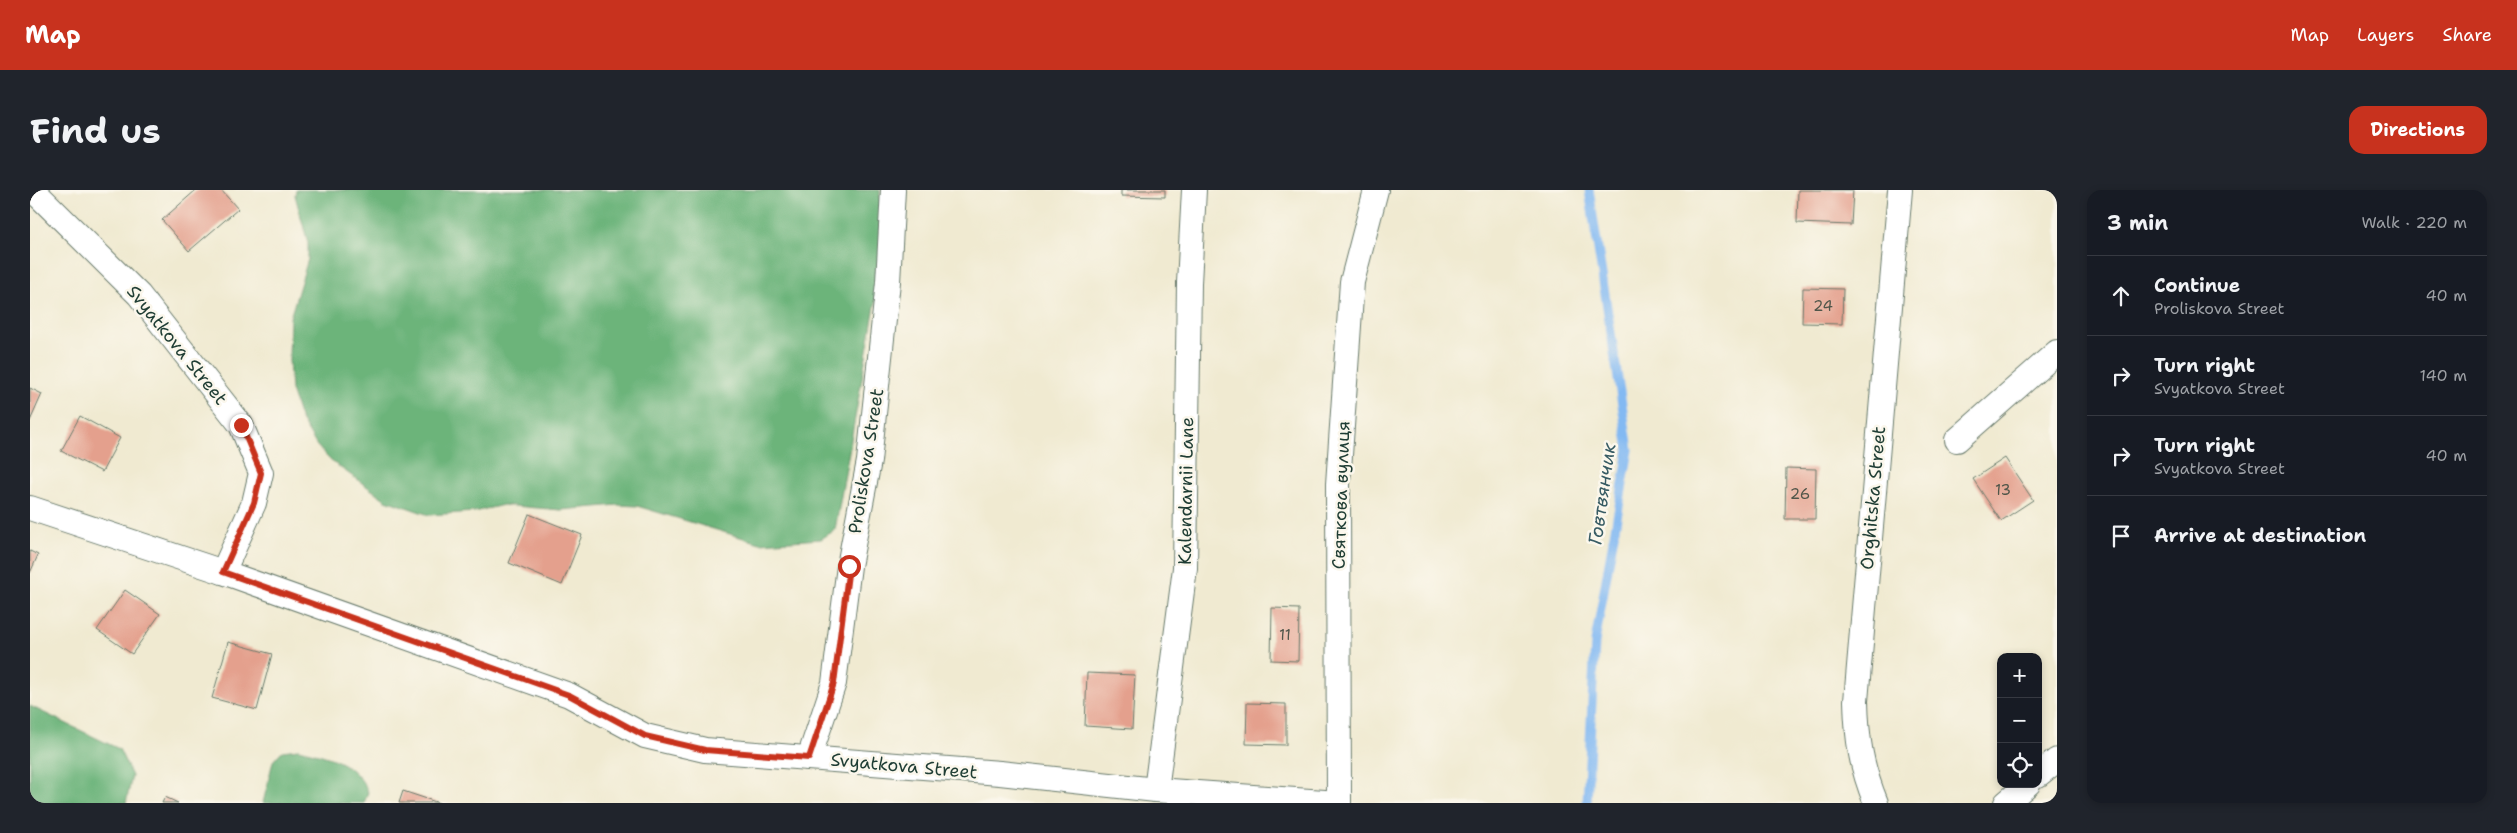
<!DOCTYPE html>
<html lang="en">
<head>
<meta charset="utf-8">
<style>
  :root { --surface:#171b24; --page:#20242c; --text:#f1f3f6; --muted:#9ea1a6; --line:#363941; --accent:#c8321e }
  body { margin:0; font-family:"Shantell Sans",sans-serif; background:var(--page); color:var(--text) }
  .controls { position:absolute; right:15px; bottom:15px; display:grid; overflow:hidden; border-radius:10px; box-shadow:0 2px 8px #0003 }
  .controls button { width:45px; height:45px; display:grid; place-items:center; padding:0; border:0; border-bottom:1px solid var(--line); background:var(--surface); color:var(--text); font:25px sans-serif }
  .stop { position:absolute; width:15px; height:15px; margin:-11px; border:4px solid #c8321e; border-radius:50%; background:#fff }
  .stop.end { background:#c8321e; border-color:#fff; box-shadow:0 1px 5px #0008 }
  .list { margin:0; padding:0; list-style:none }
  h2 { display:flex; justify-content:space-between; align-items:center; height:65px; margin:0; padding:0 20px; font-size:21px }
  h2 small { font-size:16px; font-weight:400; color:var(--muted) }
  .list li { display:grid; grid-template-columns:32px 1fr auto; gap:15px; align-items:center; box-sizing:border-box; height:80px; padding:0 20px; border-top:1px solid var(--line) }
  .list b { display:block; font-size:19px; white-space:nowrap }
  .list p { margin:0; font-size:16px; white-space:nowrap; color:var(--muted) }
  .list em { font-size:16px; font-style:normal; color:var(--muted) }
  .icon { flex:none; width:28px; height:28px; fill:none; stroke:currentColor; stroke-width:2; stroke-linecap:round; stroke-linejoin:round }
  .map { position:relative; flex:none; width:2027px; height:613px; overflow:hidden; border-radius:15px }
  header { display:flex; align-items:center; gap:30px; box-sizing:border-box; height:70px; padding:0 25px; background:var(--accent); color:#fff }
  header strong { font-size:24px }
  nav { display:flex; gap:28px; margin-inline-start:auto; font-size:18px }
  .intro { display:flex; align-items:center; justify-content:space-between; box-sizing:border-box; height:120px; padding:0 30px }
  h1 { margin:0; font-size:35px }
  .button { padding:12px 22px; border-radius:15px; background:var(--accent); color:#fff; font-size:18px; font-weight:700 }
  main { display:flex; gap:30px; padding:0 30px }
  aside { flex:1; background:var(--surface); border-radius:15px; box-shadow:0 2px 8px #0003 }
  .map>svg:first-child { display:block }
</style>
</head>
<body>
<header>
<strong>Map</strong>
<nav><a>Map</a><a>Layers</a><a>Share</a></nav>
</header>
<div class="intro"><h1>Find us</h1><a class="button">Directions</a></div>
<main>
<div class="map">
<svg width="2027" height="613" viewBox="0 0 2027 613">
  <rect width="100%" height="100%" fill="#fbf7ec"/>
  <filter id="ink" filterUnits="userSpaceOnUse"><feTurbulence type="fractalNoise" baseFrequency=".02" numOctaves="2"/><feDisplacementMap in="SourceGraphic" scale="10" xChannelSelector="R" yChannelSelector="G"/><feConvolveMatrix kernelMatrix="1 2 1 2 8 2 1 2 1" color-interpolation-filters="sRGB"/></filter>
  <filter id="wash" filterUnits="userSpaceOnUse"><feTurbulence type="fractalNoise" baseFrequency=".0096" numOctaves="4" result="noise"/><feDisplacementMap in="SourceGraphic" scale="20" xChannelSelector="R" yChannelSelector="G"/><feGaussianBlur stdDeviation="1.12" result="paint"/><feColorMatrix in="noise" values="0 0 0 0 0 0 0 0 0 0 0 0 0 0 0 0 0 1.4 0 .05"/><feComposite in="paint" operator="in"/></filter>
  <g filter="url(#wash)">
    <rect width="100%" height="100%" fill="#f0ead1"/>
    <g fill="#6cb47a" stroke="#467857">
      <polygon points="266,0 850,0 851,82 805,340 791,349 730,353 607,316 588,315 531,320 473,315 444,322 399,325 356,310 301,271 287,256 270,228 261,200 259,171 260,128 278,69 278,53 265,5"/>
      <polygon points="0,516 89,559 102,586 96,613 0,613"/>
      <path d="M268 559C298 566 325 572 338 602L334 613H233L243 571 252 561Z"/>
    </g>
    <g fill="none" stroke-linecap="round" stroke-linejoin="round">
      <polyline stroke="#83b9f2" stroke-width="9" points="1557,613 1565,452 1599,260 1559,0"/>
    </g>
    <g id="blocks">
      <g fill="#e4a08d">
        <polygon points="166,0 191,0 208,19 159,61 132,30"/>
        <polygon points="1091,0 1135,0 1135,7 1091,6"/>
        <polygon points="1768,0 1823,0 1821,35 1767,33"/>
        <polygon points="1773,98 1813,99 1812,134 1772,133"/>
        <polygon points="0,198 12,204 0,231"/>
        <polygon points="50,226 90,248 72,282 31,261"/>
        <polygon points="1975,268 2003,310 1971,331 1943,289"/>
        <polygon points="1756,278 1786,279 1785,329 1755,329"/>
        <polygon points="499,324 552,345 532,395 479,373"/>
        <polygon points="0,361 8,365 0,383"/>
        <polygon points="95,400 130,424 102,464 67,440"/>
        <polygon points="1242,418 1269,419 1268,471 1241,470"/>
        <polygon points="198,452 242,464 227,520 182,508"/>
        <polygon points="1057,483 1105,485 1102,539 1055,536"/>
        <polygon points="1217,513 1256,514 1256,555 1216,554"/>
        <polygon points="373,601 409,613 369,613"/>
        <polygon points="135,607 148,613 132,613"/>
      </g>
    </g>
  </g>
  <g filter="url(#ink)">
    <use href="#blocks" fill-opacity="0" stroke="#687a6b" stroke-width="1"/>
    <g fill="none" stroke-linecap="round" stroke-linejoin="round">
      <defs>
        <g id="street">
          <polyline points="3,0 109,105 211,235 231,283 224,313 193,382 539,505 615,546 675,560 970,583 1126,600 1309,613"/>
          <polyline points="1927,250 2027,162"/>
          <polyline points="0,318 193,382"/>
          <polyline points="779,568 804,493 819,376 839,271 858,92 863,0"/>
          <polyline points="2008,585 2027,570"/>
          <polyline points="1126,600 1155,378 1159,93 1164,0"/>
          <polyline points="1309,613 1308,294 1322,92 1346,0"/>
          <path d="M1846 613C1831 576 1827 550 1826 511L1870 0"/>
          <polyline points="1976,613 1998,594"/>
        </g>
      </defs>
      <use href="#street" stroke="#687a6b" stroke-width="26"/>
      <use href="#street" stroke="#fff" stroke-width="24"/>
    </g>
  </g>
  <g fill="none" stroke-linecap="round" stroke-linejoin="round" filter="url(#ink)">
    <polyline stroke="#c8321e" stroke-width="6" points="211,235 231,283 224,313 193,382 539,505 615,546 675,560 779,568 804,493 819,376"/>
  </g>
  <g text-anchor="middle" dominant-baseline="central" stroke-width="5" stroke-linejoin="round" paint-order="stroke">
    <g font-size="15" fill="#50564a">
      <text x="1793" y="116">24</text>
      <text x="1973" y="300">13</text>
      <text x="1770" y="304">26</text>
      <text x="1255" y="445">11</text>
    </g>
    <g font-size="18" fill="#1f3d34" stroke="#fbf7ec">
      <text transform="translate(147 155) rotate(51)">Svyatkova Street</text>
      <text transform="translate(836 271) rotate(-81)">Proliskova Street</text>
      <text transform="translate(1156 301) rotate(-89)">Kalendarnii Lane</text>
      <text transform="translate(1311 305) rotate(-88)">Святкова вулиця</text>
      <text transform="translate(1843 308) rotate(-85)">Orghitska Street</text>
      <text transform="translate(874 576) rotate(5)">Svyatkova Street</text>
    </g>
    <g font-size="19" font-style="italic" fill="#385c64" stroke="#fbf7ec">
      <text transform="translate(1572 304) rotate(-82)">Говтвянчик</text>
    </g>
  </g>
</svg>
<div class="controls">
<button>+</button>
<button>−</button>
<button><svg class="icon" aria-label="locate" viewBox="0 0 24 24"><circle cx="12" cy="12" r="6"/><path d="M12 2v4M12 18v4M2 12h4M18 12h4"/></svg></button>
</div>
<div class="stop" style="left:819px;top:376px"></div>
<div class="stop end" style="left:211px;top:235px"></div>
</div>
<aside>
<h2>3 min<small>Walk · 220 m</small></h2>
<ul class="list">
<li><svg class="icon" aria-label="ahead" viewBox="0 0 24 24"><path d="M12 20V5M6 11l6-6 6 6"/></svg><div><b>Continue</b><p>Proliskova Street</p></div><em>40 m</em></li>
<li><svg class="icon" aria-label="right" viewBox="0 0 24 24"><path d="M7 20v-9h11M14 6l5 5-5 5"/></svg><div><b>Turn right</b><p>Svyatkova Street</p></div><em>140 m</em></li>
<li><svg class="icon" aria-label="right" viewBox="0 0 24 24"><path d="M7 20v-9h11M14 6l5 5-5 5"/></svg><div><b>Turn right</b><p>Svyatkova Street</p></div><em>40 m</em></li>
<li><svg class="icon" aria-label="arrive" viewBox="0 0 24 24"><path d="M6 21V4h12l-3 4 3 4H6"/></svg><div><b>Arrive at destination</b></div></li>
</ul>
</aside>
</main>
</body>
</html>
